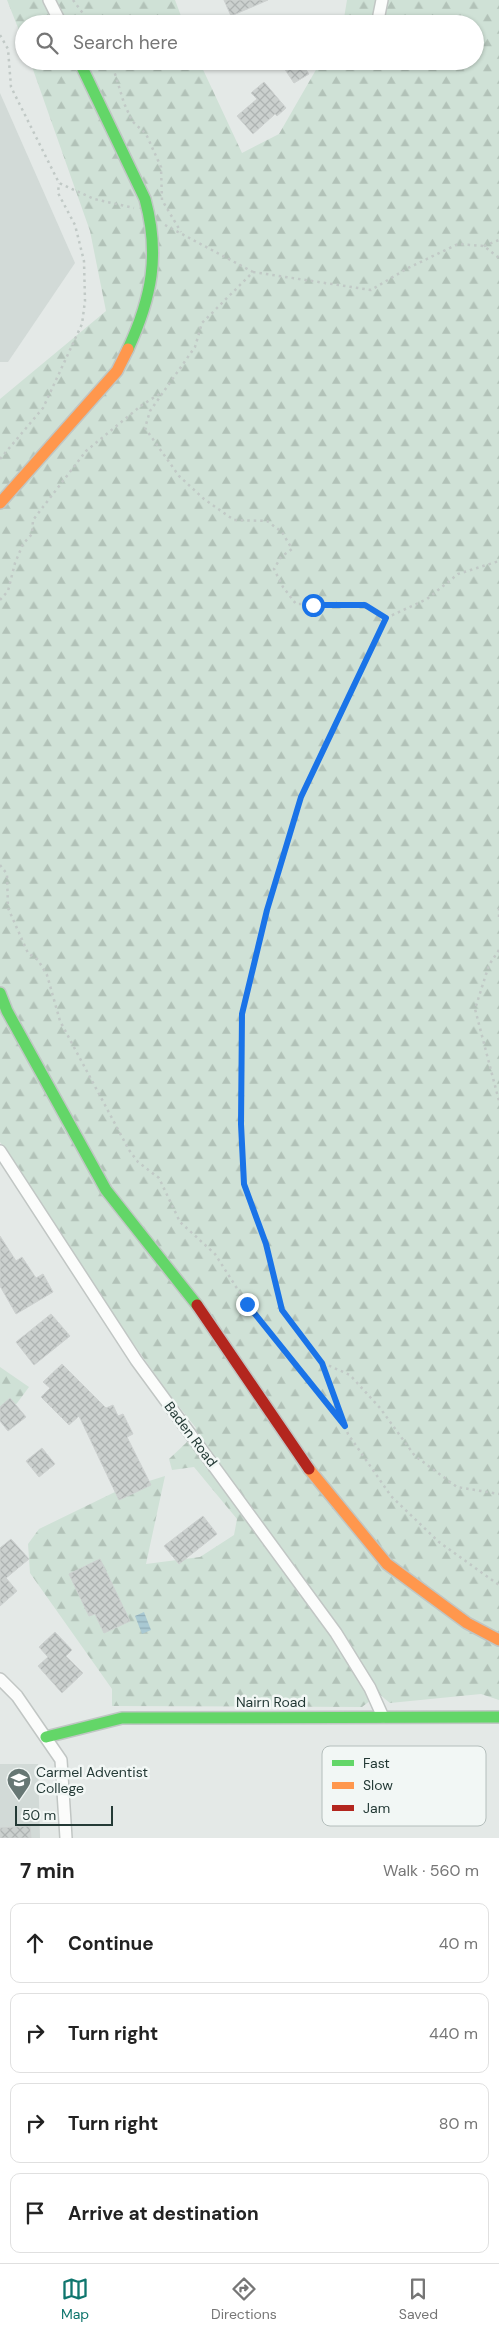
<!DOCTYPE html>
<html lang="en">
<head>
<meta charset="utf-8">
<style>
  :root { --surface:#fff; --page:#f6f6f6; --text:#222; --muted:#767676; --line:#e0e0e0; --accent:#0f766e }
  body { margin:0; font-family:"DM Sans",sans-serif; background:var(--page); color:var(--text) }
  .scale { position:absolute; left:15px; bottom:12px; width:98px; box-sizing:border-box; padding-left:5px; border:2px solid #243a36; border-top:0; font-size:14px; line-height:18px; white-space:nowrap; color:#243a36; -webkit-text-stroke:4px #f2f7f5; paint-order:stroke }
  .stop { position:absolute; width:15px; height:15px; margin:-11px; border:4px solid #1a73e8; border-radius:50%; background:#fff }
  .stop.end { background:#1a73e8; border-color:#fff; box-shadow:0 1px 5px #0008 }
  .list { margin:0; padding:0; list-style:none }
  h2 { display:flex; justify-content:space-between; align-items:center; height:65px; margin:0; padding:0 20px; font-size:21px }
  h2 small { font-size:16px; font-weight:400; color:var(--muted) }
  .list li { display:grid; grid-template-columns:32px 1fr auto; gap:15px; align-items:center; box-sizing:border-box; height:80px; margin:0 10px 10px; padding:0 10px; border:1px solid var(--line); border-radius:10px }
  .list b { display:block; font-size:19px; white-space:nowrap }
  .list em { font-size:16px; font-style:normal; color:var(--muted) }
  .icon { flex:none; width:28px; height:28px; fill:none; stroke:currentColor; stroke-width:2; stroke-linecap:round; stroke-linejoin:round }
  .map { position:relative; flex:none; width:499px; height:1838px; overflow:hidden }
  .search { position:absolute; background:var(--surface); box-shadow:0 1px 4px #0004; left:15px; right:15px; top:15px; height:55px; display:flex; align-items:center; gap:12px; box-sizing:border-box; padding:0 18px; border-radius:28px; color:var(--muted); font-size:19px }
  .sheet { height:425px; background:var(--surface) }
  nav { display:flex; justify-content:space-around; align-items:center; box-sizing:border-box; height:70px; border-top:1px solid var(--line); background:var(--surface); font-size:14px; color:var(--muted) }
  nav a { display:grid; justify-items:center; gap:2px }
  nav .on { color:var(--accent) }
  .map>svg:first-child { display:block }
</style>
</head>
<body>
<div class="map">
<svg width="499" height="1838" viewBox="0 0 499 1838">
  <defs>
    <pattern id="forest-firs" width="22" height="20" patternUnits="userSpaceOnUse" patternTransform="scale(1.25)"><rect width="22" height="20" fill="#cfe1d6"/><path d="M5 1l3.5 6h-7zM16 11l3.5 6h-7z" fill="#b2c2b8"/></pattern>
    <pattern id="water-rules" width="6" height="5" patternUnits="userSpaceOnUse" patternTransform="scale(1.25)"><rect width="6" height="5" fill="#a9c9d3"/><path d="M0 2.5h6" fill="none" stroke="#91adb6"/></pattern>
    <pattern id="building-cross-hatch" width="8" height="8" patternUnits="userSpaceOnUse" patternTransform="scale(1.25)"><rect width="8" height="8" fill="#cbd0ce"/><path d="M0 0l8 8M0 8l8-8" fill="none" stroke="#aeb3b2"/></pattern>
  </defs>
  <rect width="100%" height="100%" fill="#e4e9e7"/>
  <g fill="#d2dad7">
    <polygon points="0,93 75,263 8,362 0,362"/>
    <polygon points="0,1764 38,1764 40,1838 0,1838"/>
  </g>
  <g fill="url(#forest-firs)">
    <polygon points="7,0 175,0 184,24 24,24 24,43"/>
    <polygon points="347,0 499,0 499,1700 481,1694 390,1703 379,1694 362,1707 112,1706 112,1689 30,1573 28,1544 39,1529 117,1491 165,1476 146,1564 200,1557 234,1535 237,1519 194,1467 172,1470 169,1459 186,1443 196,1428 169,1394 85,1275 0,1142 0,399 106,311 90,231 30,61 199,61 242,153 279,134 321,61 475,61 475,24 343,24"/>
    <polygon points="0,1367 29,1387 3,1422 0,1420"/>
  </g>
  <polygon fill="url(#water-rules)" points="144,1612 151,1630 142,1634 135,1616"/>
  <g fill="url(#building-cross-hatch)" stroke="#cdd1d0">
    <polygon points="224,0 268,0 231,16"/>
    <polygon points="288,61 300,61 309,74 294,83 282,65"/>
    <polygon points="264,82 286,108 277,116 275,114 253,134 237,116 257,99 251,93"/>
    <polygon points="0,1236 16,1261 22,1257 36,1278 43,1274 53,1292 16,1314 0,1286"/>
    <polygon points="51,1314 70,1336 34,1365 16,1342"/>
    <polygon points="62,1364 106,1408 113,1405 118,1416 123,1414 133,1434 127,1437 151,1485 119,1500 79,1416 69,1425 41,1397 50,1388 43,1382"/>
    <polygon points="10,1398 26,1417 8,1431 0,1421 0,1407"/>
    <polygon points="42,1448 55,1464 39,1477 26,1461"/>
    <polygon points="203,1516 217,1534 179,1564 164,1546"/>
    <polygon points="11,1539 29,1559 6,1578 17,1591 0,1606 0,1548"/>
    <polygon points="100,1559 130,1621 104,1633 95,1614 89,1616 69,1574"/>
    <polygon points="55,1632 72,1650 66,1656 83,1673 62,1693 38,1666 48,1657 39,1647"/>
    <polygon points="30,1826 31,1838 0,1838 0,1828"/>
  </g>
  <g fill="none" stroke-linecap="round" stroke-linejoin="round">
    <defs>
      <g id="street">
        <polyline points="49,0 61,24"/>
        <polyline points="379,15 382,0"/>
        <polyline points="0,1151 136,1360 336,1633 370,1688 383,1717"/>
        <polyline points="0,1679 17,1696 61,1760 66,1838"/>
      </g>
      <g id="fast">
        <path d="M79 61 145 199C160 254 152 297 128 349"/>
        <polyline points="0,993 7,1011 106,1190 197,1305"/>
        <polyline points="46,1737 122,1718 499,1717"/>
      </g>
      <g id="slow">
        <polyline points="0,503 117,371 128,349"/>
        <polyline points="309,1469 387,1564 467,1623 499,1640"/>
      </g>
      <polyline id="jam" points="197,1305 309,1469"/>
    </defs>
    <use href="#street" stroke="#c1c6c4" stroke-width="14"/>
    <use href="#fast" stroke="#c0c6c4" stroke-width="14"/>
    <use href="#slow" stroke="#c0c6c4" stroke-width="14"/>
    <use href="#jam" stroke="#c0c6c4" stroke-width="14"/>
    <g stroke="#c1c9c6" stroke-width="2.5" stroke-dasharray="2.5 4" stroke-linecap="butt">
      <polyline points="73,0 91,24"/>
      <polyline points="0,35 8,49 11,87 59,183 94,199 134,208"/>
      <polyline points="111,61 124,103 132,121 146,134 161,167 162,200 181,232"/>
      <polyline points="165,225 253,272 202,323 195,347 150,411 145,428 179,476 204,499 234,520 267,521 282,532 292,549 281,557 274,569 283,587 296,604 365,605 386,618 301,797 267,910 243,1014 241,1124 244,1183 266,1244 282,1310 322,1363 348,1434 391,1496 439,1542 499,1585"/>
      <polyline points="484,246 499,240"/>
      <polyline points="253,272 371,290 408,268 458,244 484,246 499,258"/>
      <polyline points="0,459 43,408 82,324 85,301 84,261 75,225 58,193 59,183"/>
      <polyline points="0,600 8,591 15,563 23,544 32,534 33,520 86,451 142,405 161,393"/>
      <polyline points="386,618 427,599 458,574 499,561"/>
      <polyline points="0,865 7,874 8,908 28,953 38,960 47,975 60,1021 129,1150 138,1162 159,1178 180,1222 215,1254 247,1304 342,1423"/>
      <polyline points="499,908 499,918"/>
      <polyline points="499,950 489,965 475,1009 499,1101"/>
      <polyline points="323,1363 350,1375 380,1408 415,1456 457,1487 499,1494"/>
    </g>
    <use href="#street" stroke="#fbfcfb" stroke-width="11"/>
    <use href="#fast" stroke="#63d668" stroke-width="11"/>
    <use href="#slow" stroke="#ff974d" stroke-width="11"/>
    <use href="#jam" stroke="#b3261e" stroke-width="11"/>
  </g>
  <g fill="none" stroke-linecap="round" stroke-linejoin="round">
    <polyline stroke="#1a73e8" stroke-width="6" points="247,1304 345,1426 322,1363 282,1310 266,1244 244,1184 241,1124 242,1014 267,910 301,797 386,618 365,605 313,605"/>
  </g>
  <defs>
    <symbol id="school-pin" viewBox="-11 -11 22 30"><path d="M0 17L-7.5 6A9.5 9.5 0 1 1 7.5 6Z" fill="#677774" stroke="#f2f7f5"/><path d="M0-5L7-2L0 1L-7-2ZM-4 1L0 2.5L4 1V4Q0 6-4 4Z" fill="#fff"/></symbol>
  </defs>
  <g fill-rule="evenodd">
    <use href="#school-pin" x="5" y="1766" width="28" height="38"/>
  </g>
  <g text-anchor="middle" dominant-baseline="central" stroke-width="5" stroke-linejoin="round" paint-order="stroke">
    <g font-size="14" fill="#243a36" stroke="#f2f7f5">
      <text transform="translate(191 1434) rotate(53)">Baden Road</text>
      <text x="271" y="1702">Nairn Road</text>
    </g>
    <g font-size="14" fill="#243a36" stroke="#f2f7f5" text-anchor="start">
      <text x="36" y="1772">Carmel Adventist<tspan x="36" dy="16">College</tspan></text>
    </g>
  </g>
  <rect x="322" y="1746" width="164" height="80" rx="8" fill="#f2f7f5" stroke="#b4bebc" stroke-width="1"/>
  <rect x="332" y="1760" width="22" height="6" fill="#63d668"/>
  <rect x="332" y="1782" width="22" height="7" fill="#ff974d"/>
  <rect x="332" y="1805" width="22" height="6" fill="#b3261e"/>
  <g font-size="14" fill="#243a36">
    <text x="363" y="1768">Fast</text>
    <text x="363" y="1790">Slow</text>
    <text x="363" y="1813">Jam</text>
  </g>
</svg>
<div class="scale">50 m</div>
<div class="stop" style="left:313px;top:605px"></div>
<div class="stop end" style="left:247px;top:1304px"></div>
<div class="search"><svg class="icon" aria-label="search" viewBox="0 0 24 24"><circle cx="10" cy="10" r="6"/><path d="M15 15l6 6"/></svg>Search here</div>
</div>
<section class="sheet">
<h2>7 min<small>Walk · 560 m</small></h2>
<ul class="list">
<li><svg class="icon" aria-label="ahead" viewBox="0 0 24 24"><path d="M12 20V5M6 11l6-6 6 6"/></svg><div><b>Continue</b></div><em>40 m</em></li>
<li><svg class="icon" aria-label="right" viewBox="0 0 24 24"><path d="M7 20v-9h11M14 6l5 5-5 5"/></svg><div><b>Turn right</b></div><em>440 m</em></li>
<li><svg class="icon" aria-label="right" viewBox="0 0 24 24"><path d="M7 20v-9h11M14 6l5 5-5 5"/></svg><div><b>Turn right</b></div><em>80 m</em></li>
<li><svg class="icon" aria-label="arrive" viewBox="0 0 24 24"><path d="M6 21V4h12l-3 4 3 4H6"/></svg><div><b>Arrive at destination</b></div></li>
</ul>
</section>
<nav>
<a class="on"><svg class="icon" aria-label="map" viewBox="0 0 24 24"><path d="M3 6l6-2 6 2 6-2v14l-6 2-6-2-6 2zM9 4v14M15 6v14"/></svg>Map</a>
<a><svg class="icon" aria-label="directions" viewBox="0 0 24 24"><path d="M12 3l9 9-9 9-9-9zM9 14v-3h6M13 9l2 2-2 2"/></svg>Directions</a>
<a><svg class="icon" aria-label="saved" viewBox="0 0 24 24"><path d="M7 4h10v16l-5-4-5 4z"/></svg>Saved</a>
</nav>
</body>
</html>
